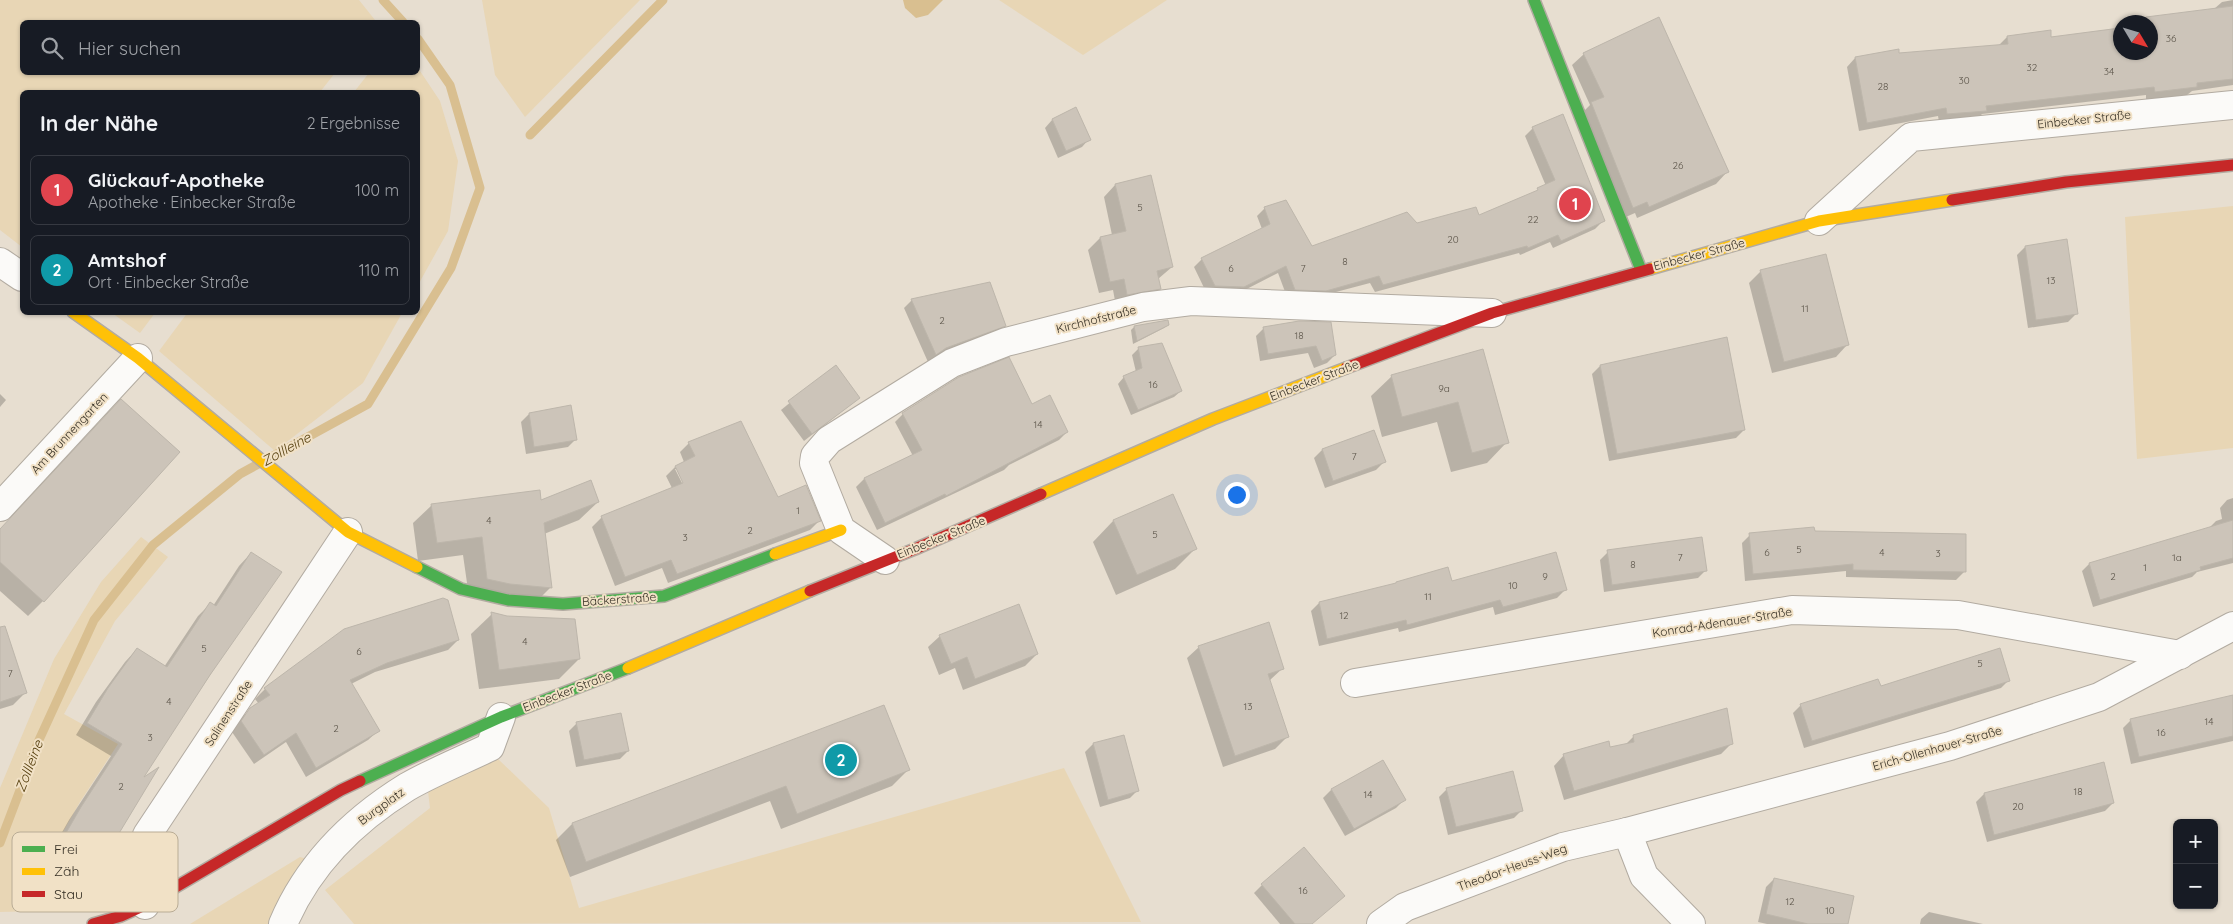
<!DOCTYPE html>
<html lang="de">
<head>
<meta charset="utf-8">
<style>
  :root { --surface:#171b24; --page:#20242c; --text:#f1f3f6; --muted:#9ea1a6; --line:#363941; --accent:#736c60 }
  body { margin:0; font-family:Quicksand,sans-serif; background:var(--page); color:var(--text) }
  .controls { position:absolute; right:15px; bottom:15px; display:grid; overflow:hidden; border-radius:8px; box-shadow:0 1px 4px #0004 }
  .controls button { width:45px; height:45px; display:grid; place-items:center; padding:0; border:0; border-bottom:1px solid var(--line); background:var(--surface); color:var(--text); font:25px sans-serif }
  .compass { position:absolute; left:2113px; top:15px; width:45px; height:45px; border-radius:50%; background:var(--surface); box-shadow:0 1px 4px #0004; rotate:128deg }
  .you { position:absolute; left:1236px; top:494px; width:18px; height:18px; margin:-12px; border:4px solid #fff; border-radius:50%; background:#1a73e8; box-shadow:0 0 0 8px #1a73e833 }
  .badge { display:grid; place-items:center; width:32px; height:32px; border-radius:50%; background:var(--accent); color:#fff; font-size:16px; font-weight:700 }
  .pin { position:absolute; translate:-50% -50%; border:2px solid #fff; box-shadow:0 1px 5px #0006 }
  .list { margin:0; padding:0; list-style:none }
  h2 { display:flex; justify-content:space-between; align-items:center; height:65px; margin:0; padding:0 20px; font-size:21px }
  h2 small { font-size:16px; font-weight:400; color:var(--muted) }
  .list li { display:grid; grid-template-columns:32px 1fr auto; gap:15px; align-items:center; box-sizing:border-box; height:70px; margin:0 10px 10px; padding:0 10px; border:1px solid var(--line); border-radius:8px }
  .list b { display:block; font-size:19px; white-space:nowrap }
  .list p { margin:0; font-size:16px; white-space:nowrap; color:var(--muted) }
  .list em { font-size:16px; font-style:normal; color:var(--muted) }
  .icon { flex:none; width:28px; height:28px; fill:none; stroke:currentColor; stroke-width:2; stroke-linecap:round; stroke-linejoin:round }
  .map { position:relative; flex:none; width:2233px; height:924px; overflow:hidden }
  .search { position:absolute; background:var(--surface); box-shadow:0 1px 4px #0004; left:20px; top:20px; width:400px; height:55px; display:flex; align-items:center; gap:12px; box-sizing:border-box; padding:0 18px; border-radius:8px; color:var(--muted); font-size:19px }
  .panel { position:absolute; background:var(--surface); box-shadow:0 1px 4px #0004; left:20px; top:90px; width:400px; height:225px; border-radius:8px }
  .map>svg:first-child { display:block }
</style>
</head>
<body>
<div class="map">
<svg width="2233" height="924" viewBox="0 0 2233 924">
  <rect width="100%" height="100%" fill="#e7ded0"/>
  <g fill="#e8d6b5">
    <polygon points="0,0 359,0 375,20 373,22 22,22 22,72 335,73 320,92 22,92 22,247 0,230"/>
    <polygon points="482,0 640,0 525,117 495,75"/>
    <polygon points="999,0 1167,0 1083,55"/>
    <polygon points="418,68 440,101 458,161 448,231 418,285 418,92 354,92 369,73 418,72"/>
    <polygon points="2233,206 2233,448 2137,459 2125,217"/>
    <polygon points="188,312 402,312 402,313 363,383 275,451 159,351"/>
    <polygon points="112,313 155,313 140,333"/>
    <polygon points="141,537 168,557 115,621 64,714 118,744 80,802 44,865 85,892 76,905 40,911 0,912 0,788 54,659 101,582"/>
    <polygon points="498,759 549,808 579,908 1064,768 1141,922 354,924 325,890 430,808 428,791"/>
    <path d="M300 857 307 859C292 879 277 899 271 924H190Z"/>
  </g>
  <polygon fill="#d9bf90" points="903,0 943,0 928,15 916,18 905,8"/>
  <g fill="#0003" fill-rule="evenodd">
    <polygon points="2233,0 2233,85 2192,91 2187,95 2146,100 2146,95 1982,114 1977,119 1939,122 1938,116 1859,131 1847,67 1855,58 1998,46 2007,37 2050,39 2120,29 2120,52 2150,52 2150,22 2142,22 2146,19 2214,9 2222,2"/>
    <polygon points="1584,54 1727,172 1716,184 1637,218 1635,213 1621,219 1580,115 1590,105 1572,65"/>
    <polygon points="1052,120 1089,139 1082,147 1058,158 1045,128"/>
    <polygon points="1533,128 1603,221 1595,229 1553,248 1550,242 1520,255 1519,253 1375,292 1370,283 1317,297 1287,297 1278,273 1235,295 1207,294 1194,267 1202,259 1262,229 1257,216 1265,208 1312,248 1416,224 1478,217 1533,194 1546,186 1525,136"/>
    <polygon points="1115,185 1172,267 1158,279 1160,289 1148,300 1116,306 1113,290 1099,293 1088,250 1100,238 1112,235 1104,197"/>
    <polygon points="2025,247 2076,314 2068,322 2028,328 2017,255"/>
    <polygon points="1761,271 1847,345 1836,357 1772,373 1749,283"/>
    <polygon points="912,300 1005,325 997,333 937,356 928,362 904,308"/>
    <polygon points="1299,322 1335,355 1327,363 1314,368 1308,353 1260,361 1256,336 1264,328"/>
    <polygon points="1168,325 1164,328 1133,344 1131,330 1134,327"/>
    <polygon points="1726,338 1744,430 1736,438 1609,461 1592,374 1600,366"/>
    <polygon points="1139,348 1181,391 1174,397 1131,415 1118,384 1124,377 1136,372 1132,355"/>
    <polygon points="1482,351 1507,442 1487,463 1451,472 1437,422 1382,437 1371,396 1392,376"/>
    <polygon points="835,366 859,398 804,441 781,410"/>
    <polygon points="0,394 6,400 0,407"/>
    <polygon points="1031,406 1067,432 1059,440 1009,465 1004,470 877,530 856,487 864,479 913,456 895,422 903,414"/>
    <polygon points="529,414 576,439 568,447 526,454 521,422"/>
    <polygon points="1374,432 1384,462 1376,470 1325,488 1314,458 1322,450"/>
    <path d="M689 443 777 499 819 521 810 530 668 583 662 568 615 586 592 527 602 517 672 488 666 476 675 467 684 462 680 452ZM675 469H677L687 488 685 489Z"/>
    <polygon points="1173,495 1196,548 1175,569 1116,595 1093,542 1113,521"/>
    <polygon points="2233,498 2233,563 2197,572 2192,577 2093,607 2082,571 2089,564 2209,528 2216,521 2222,519 2220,508 2227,500"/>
    <polygon points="540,502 598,502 579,520 544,534 551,587 532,606 469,597 463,555 418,561 413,523 432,505"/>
    <polygon points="0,530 43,601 28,616 0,591"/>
    <polygon points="1814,532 1964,572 1956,580 1846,577 1846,571 1745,581 1742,543 1750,535"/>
    <polygon points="1608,552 1706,570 1698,578 1604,592 1600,560"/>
    <polygon points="251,553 255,607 140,781 85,887 73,899 36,878 69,820 111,756 76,735 96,702 125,662 137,649 164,667 198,616 210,604 213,606 239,566"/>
    <polygon points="1451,583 1565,590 1557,598 1495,615 1493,607 1399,632 1398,628 1319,646 1311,611 1319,603"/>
    <polygon points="492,614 579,659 559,679 479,689 471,634"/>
    <polygon points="940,636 1037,654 1025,666 963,690 955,668 939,675 928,647"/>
    <polygon points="458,640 448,650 375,672 351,684 378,731 368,740 306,777 286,742 254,764 232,732 240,719 259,704 255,699 265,689"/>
    <polygon points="1199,647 1283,668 1269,681 1287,737 1275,749 1223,767 1187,658"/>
    <polygon points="0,653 25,693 13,705 0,709"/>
    <polygon points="2009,680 2001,688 1804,748 1793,713 1801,705"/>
    <polygon points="2233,696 2233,741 2131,764 2123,728 2131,720"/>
    <polygon points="884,706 908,770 892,786 781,829 770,801 570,877 556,840 572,824"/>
    <polygon points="577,723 628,751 620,759 576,767 569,731"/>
    <polygon points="1123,736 1138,790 1130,798 1100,807 1085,752 1093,744"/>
    <polygon points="1634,736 1731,744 1721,754 1564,800 1554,766 1564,755 1624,746"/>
    <polygon points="1382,761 1404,800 1396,808 1345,836 1323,798 1331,790"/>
    <polygon points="1447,789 1522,810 1514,818 1448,835 1439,797"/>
    <polygon points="1984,794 2113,803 2105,811 1987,842 1976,802"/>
    <polygon points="1774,879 1847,924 1767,924 1758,922 1766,887"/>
    <polygon points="1262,885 1312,924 1280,924 1254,893"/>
    <polygon points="1929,912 1983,924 1920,924 1921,919"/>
  </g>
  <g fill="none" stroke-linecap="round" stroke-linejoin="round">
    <g stroke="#d9bf90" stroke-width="9">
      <polyline points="383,0 403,22"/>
      <polyline points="530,135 663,0"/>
      <polyline points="0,843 39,740 94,620 153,545 240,474 368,404 451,268 480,188 450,85 418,39"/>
    </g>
  </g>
  <g fill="#ccc4b9" stroke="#bdb6ab">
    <polygon points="2233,6 2233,79 2197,83 2197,87 2155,92 2154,87 1986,106 1987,111 1947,114 1946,108 1867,123 1855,57 1899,49 1899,53 2008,44 2007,36 2051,30 2051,37 2120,28 2120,52 2150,52 2150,22 2146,22 2146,17"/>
    <polygon points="1659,17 1729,172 1649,207 1647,202 1633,208 1591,102 1604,97 1583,53"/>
    <polygon points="1076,107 1091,140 1066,151 1052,119"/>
    <polygon points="1563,114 1605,221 1561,241 1558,235 1528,248 1527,246 1383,285 1379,276 1326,291 1295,290 1286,266 1244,287 1215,286 1201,258 1270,224 1264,207 1286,200 1312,246 1407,212 1417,223 1476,207 1479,215 1538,190 1537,188 1555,180 1532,127"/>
    <polygon points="1151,175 1173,267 1157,271 1161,289 1127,295 1124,279 1110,282 1100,237 1126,231 1115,184"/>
    <polygon points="2067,239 2078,314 2036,320 2025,246"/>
    <polygon points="1826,254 1849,345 1784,362 1760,270"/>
    <polygon points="990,282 1006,326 946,348 936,355 911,299"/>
    <polygon points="1168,320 1169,325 1137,341 1134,326"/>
    <polygon points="1299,321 1331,322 1336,355 1322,361 1316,346 1268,354 1263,327"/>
    <polygon points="1727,337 1745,430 1617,454 1600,365"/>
    <polygon points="1162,343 1182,391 1138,410 1123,376 1142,368 1138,347"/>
    <polygon points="1483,349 1509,443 1472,453 1458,402 1402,417 1391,375"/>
    <polygon points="1009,357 1032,404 1050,395 1068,432 946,496 945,494 885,523 864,478 922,450 902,413 959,377"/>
    <polygon points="836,365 860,398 812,434 788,401"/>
    <polygon points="121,399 180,452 44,602 0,562 0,529"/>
    <polygon points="571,405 577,440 534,447 529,413"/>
    <polygon points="741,421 778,497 806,485 821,521 677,574 671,560 625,577 601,516 683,483 675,466 695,456 688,442"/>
    <polygon points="1374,430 1386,462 1333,481 1322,449"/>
    <polygon points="591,480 599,502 544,523 552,588 510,584 487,579 482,537 437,543 431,504 540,490 541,500"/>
    <polygon points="1173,494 1197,549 1137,575 1113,520"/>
    <polygon points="2233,520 2233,558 2200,567 2201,570 2100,600 2089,563"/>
    <polygon points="1814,527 1815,531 1966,534 1966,572 1853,570 1853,564 1753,574 1749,533"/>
    <polygon points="1702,537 1707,571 1612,585 1607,550"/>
    <polygon points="251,552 282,572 210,675 144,777 159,767 86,888 47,866 81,807 122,744 87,723 108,688 137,648 167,667 210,602 216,606"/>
    <polygon points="1556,552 1567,590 1503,607 1500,600 1407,625 1406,620 1327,639 1319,602 1396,583 1396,582 1448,567 1452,581"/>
    <polygon points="443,598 448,600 459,640 387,663 350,680 380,731 316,768 296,733 264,755 241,721 250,708 270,695 264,688 344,629"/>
    <polygon points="1019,604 1038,654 975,679 967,657 951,664 939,635"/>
    <polygon points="491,612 507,616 575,619 580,659 499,670"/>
    <polygon points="1269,622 1284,669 1268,674 1289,737 1235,756 1198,646"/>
    <polygon points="5,626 27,693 0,702 0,627"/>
    <polygon points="2000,648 2010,681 1812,741 1800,704 1878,679 1881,686"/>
    <polygon points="2233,695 2233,736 2139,757 2130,719"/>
    <polygon points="884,705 910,770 797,814 786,786 586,862 572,823"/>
    <polygon points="1727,708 1733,744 1574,791 1563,754 1609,741 1610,747 1634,742 1633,735"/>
    <polygon points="621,713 629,751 584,760 576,722"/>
    <polygon points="1124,735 1139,791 1108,800 1093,743"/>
    <polygon points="1383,760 1406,800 1354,829 1331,789"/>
    <polygon points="2104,762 2114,803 1994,835 1984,793"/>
    <polygon points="1513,771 1523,811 1456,827 1446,788"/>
    <polygon points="1304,847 1345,896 1312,924 1295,924 1261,884"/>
    <polygon points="1774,878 1854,896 1848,924 1808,924 1766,914"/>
  </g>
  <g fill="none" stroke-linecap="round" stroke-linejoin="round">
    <defs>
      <g id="street">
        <polyline points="1819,221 1911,137 2233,105"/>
        <polyline points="0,262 22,277"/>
        <polyline points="0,507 138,358"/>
        <polyline points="885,560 841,530 814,463 815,456 829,440 952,363 1006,342 1143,307 1191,301 1492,313"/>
        <polyline points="1355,683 1792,610 1958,615 2180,655"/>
        <polyline points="1627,832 1950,746 2099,697 2233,626"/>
        <polyline points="145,905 147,835 348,532"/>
        <path d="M283 924C308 865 352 821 407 787 433 772 463 760 490 747L501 717"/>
        <polyline points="1381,924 1405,907 1563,847 1627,832 1644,876 1691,924"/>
      </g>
      <g id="fast">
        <polyline points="1534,0 1641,270"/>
        <polyline points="417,567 461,589 508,600 563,604 664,596 775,554"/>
        <polyline points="360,781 501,717 628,668"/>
      </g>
      <g id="slow">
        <polyline points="1650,269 1819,221 1952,200"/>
        <polyline points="73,312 138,358 348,532 417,567"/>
        <polyline points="1041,494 1213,419 1346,368"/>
        <polyline points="775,554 841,530"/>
        <polyline points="628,668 810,591"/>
      </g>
      <g id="jam">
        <polyline points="1952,200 2066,182 2233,165"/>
        <polyline points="1346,368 1492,313 1650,269"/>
        <polyline points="810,591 915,549 1041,494"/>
        <polyline points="93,924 121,916 145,905 341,790 360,781"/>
      </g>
    </defs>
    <use href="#street" stroke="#b2aba1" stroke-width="30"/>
    <use href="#fast" stroke="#b2aba1" stroke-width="14"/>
    <use href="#slow" stroke="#b2aba1" stroke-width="14"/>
    <use href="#jam" stroke="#b2aba1" stroke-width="14"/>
    <use href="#street" stroke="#fbfaf8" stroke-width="28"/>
    <use href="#fast" stroke="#4caf50" stroke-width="11"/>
    <use href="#slow" stroke="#ffc107" stroke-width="11"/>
    <use href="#jam" stroke="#c62828" stroke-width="11"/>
  </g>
  <g text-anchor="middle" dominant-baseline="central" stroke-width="4" stroke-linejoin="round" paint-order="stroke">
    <g font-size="10" fill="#5b5449">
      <text x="2171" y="38">36</text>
      <text x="2032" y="67">32</text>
      <text x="2109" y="71">34</text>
      <text x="1964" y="80">30</text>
      <text x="1883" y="86">28</text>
      <text x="1678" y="165">26</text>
      <text x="1140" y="207">5</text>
      <text x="1533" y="219">22</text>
      <text x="1453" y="239">20</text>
      <text x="1345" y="261">8</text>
      <text x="1231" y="268">6</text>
      <text x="1303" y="268">7</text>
      <text x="2051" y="280">13</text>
      <text x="1805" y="308">11</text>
      <text x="942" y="320">2</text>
      <text x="1299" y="335">18</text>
      <text x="1153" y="384">16</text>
      <text x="1444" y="388">9a</text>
      <text x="1038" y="424">14</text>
      <text x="1354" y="456">7</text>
      <text x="798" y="510">1</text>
      <text x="489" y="520">4</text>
      <text x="750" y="530">2</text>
      <text x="1155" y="534">5</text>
      <text x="685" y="537">3</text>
      <text x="1799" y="549">5</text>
      <text x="1767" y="552">6</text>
      <text x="1882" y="552">4</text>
      <text x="1938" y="553">3</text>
      <text x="1680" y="557">7</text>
      <text x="2177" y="557">1a</text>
      <text x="1633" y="564">8</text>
      <text x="2145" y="567">1</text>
      <text x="1545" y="576">9</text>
      <text x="2113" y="576">2</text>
      <text x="1513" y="585">10</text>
      <text x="1428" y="596">11</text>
      <text x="1344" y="615">12</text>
      <text x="525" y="641">4</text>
      <text x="204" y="648">5</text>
      <text x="359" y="651">6</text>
      <text x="1980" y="663">5</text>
      <text x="10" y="673">7</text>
      <text x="169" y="701">4</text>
      <text x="1248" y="706">13</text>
      <text x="2209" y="721">14</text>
      <text x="336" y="728">2</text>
      <text x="2161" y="732">16</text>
      <text x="150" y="737">3</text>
      <text x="121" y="786">2</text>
      <text x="2078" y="791">18</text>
      <text x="1368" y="794">14</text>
      <text x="2018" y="806">20</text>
      <text x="1303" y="890">16</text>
      <text x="1790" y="901">12</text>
      <text x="1830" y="910">10</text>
    </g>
    <g font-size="12" fill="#352f24" stroke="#f1e1c6">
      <text transform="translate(2084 119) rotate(-6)">Einbecker Straße</text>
      <text transform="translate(1699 254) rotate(-15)">Einbecker Straße</text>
      <text transform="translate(1096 319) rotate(-14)">Kirchhofstraße</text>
      <text transform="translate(1314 380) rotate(-21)">Einbecker Straße</text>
      <text transform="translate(69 433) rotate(-47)">Am Brunnengarten</text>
      <text transform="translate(941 537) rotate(-22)">Einbecker Straße</text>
      <text transform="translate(619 599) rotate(-4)">Bäckerstraße</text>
      <text transform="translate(1722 622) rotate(-9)">Konrad-Adenauer-Straße</text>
      <text transform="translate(567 691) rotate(-21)">Einbecker Straße</text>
      <text transform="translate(228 713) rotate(-57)">Salinenstraße</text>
      <text transform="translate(1937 748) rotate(-16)">Erich-Ollenhauer-Straße</text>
      <text transform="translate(381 806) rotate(-36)">Burgplatz</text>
      <text transform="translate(1512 867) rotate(-20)">Theodor-Heuss-Weg</text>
    </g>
    <g font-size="14" font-style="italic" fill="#57400f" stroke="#f1e1c6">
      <text transform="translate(286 449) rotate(-29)">Zollleine</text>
      <text transform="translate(29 766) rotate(-69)">Zollleine</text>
    </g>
  </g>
  <rect x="12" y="832" width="166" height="80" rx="8" fill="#f1e1c6" stroke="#b9ac95" stroke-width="1"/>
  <rect x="22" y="846" width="23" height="6" fill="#4caf50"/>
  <rect x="22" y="868" width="23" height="7" fill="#ffc107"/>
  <rect x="22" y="891" width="23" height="6" fill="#c62828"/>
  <g font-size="14" fill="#352f24">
    <text x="54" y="854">Frei</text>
    <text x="54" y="876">Zäh</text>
    <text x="54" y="899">Stau</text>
  </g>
</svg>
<div class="controls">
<button>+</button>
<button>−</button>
</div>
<svg class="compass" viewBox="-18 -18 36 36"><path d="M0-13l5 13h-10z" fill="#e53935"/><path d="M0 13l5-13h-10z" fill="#9ea1a6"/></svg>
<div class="you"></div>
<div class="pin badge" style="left:1575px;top:204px;background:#e0444e">1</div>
<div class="pin badge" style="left:841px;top:760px;background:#0f9aa8">2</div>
<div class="search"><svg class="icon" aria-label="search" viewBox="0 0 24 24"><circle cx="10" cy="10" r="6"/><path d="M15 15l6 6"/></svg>Hier suchen</div>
<section class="panel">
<h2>In der Nähe<small>2 Ergebnisse</small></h2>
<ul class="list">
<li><span class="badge" style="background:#e0444e">1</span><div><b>Glückauf-Apotheke</b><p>Apotheke · Einbecker Straße</p></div><em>100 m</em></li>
<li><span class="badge" style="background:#0f9aa8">2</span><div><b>Amtshof</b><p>Ort · Einbecker Straße</p></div><em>110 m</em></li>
</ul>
</section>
</div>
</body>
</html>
